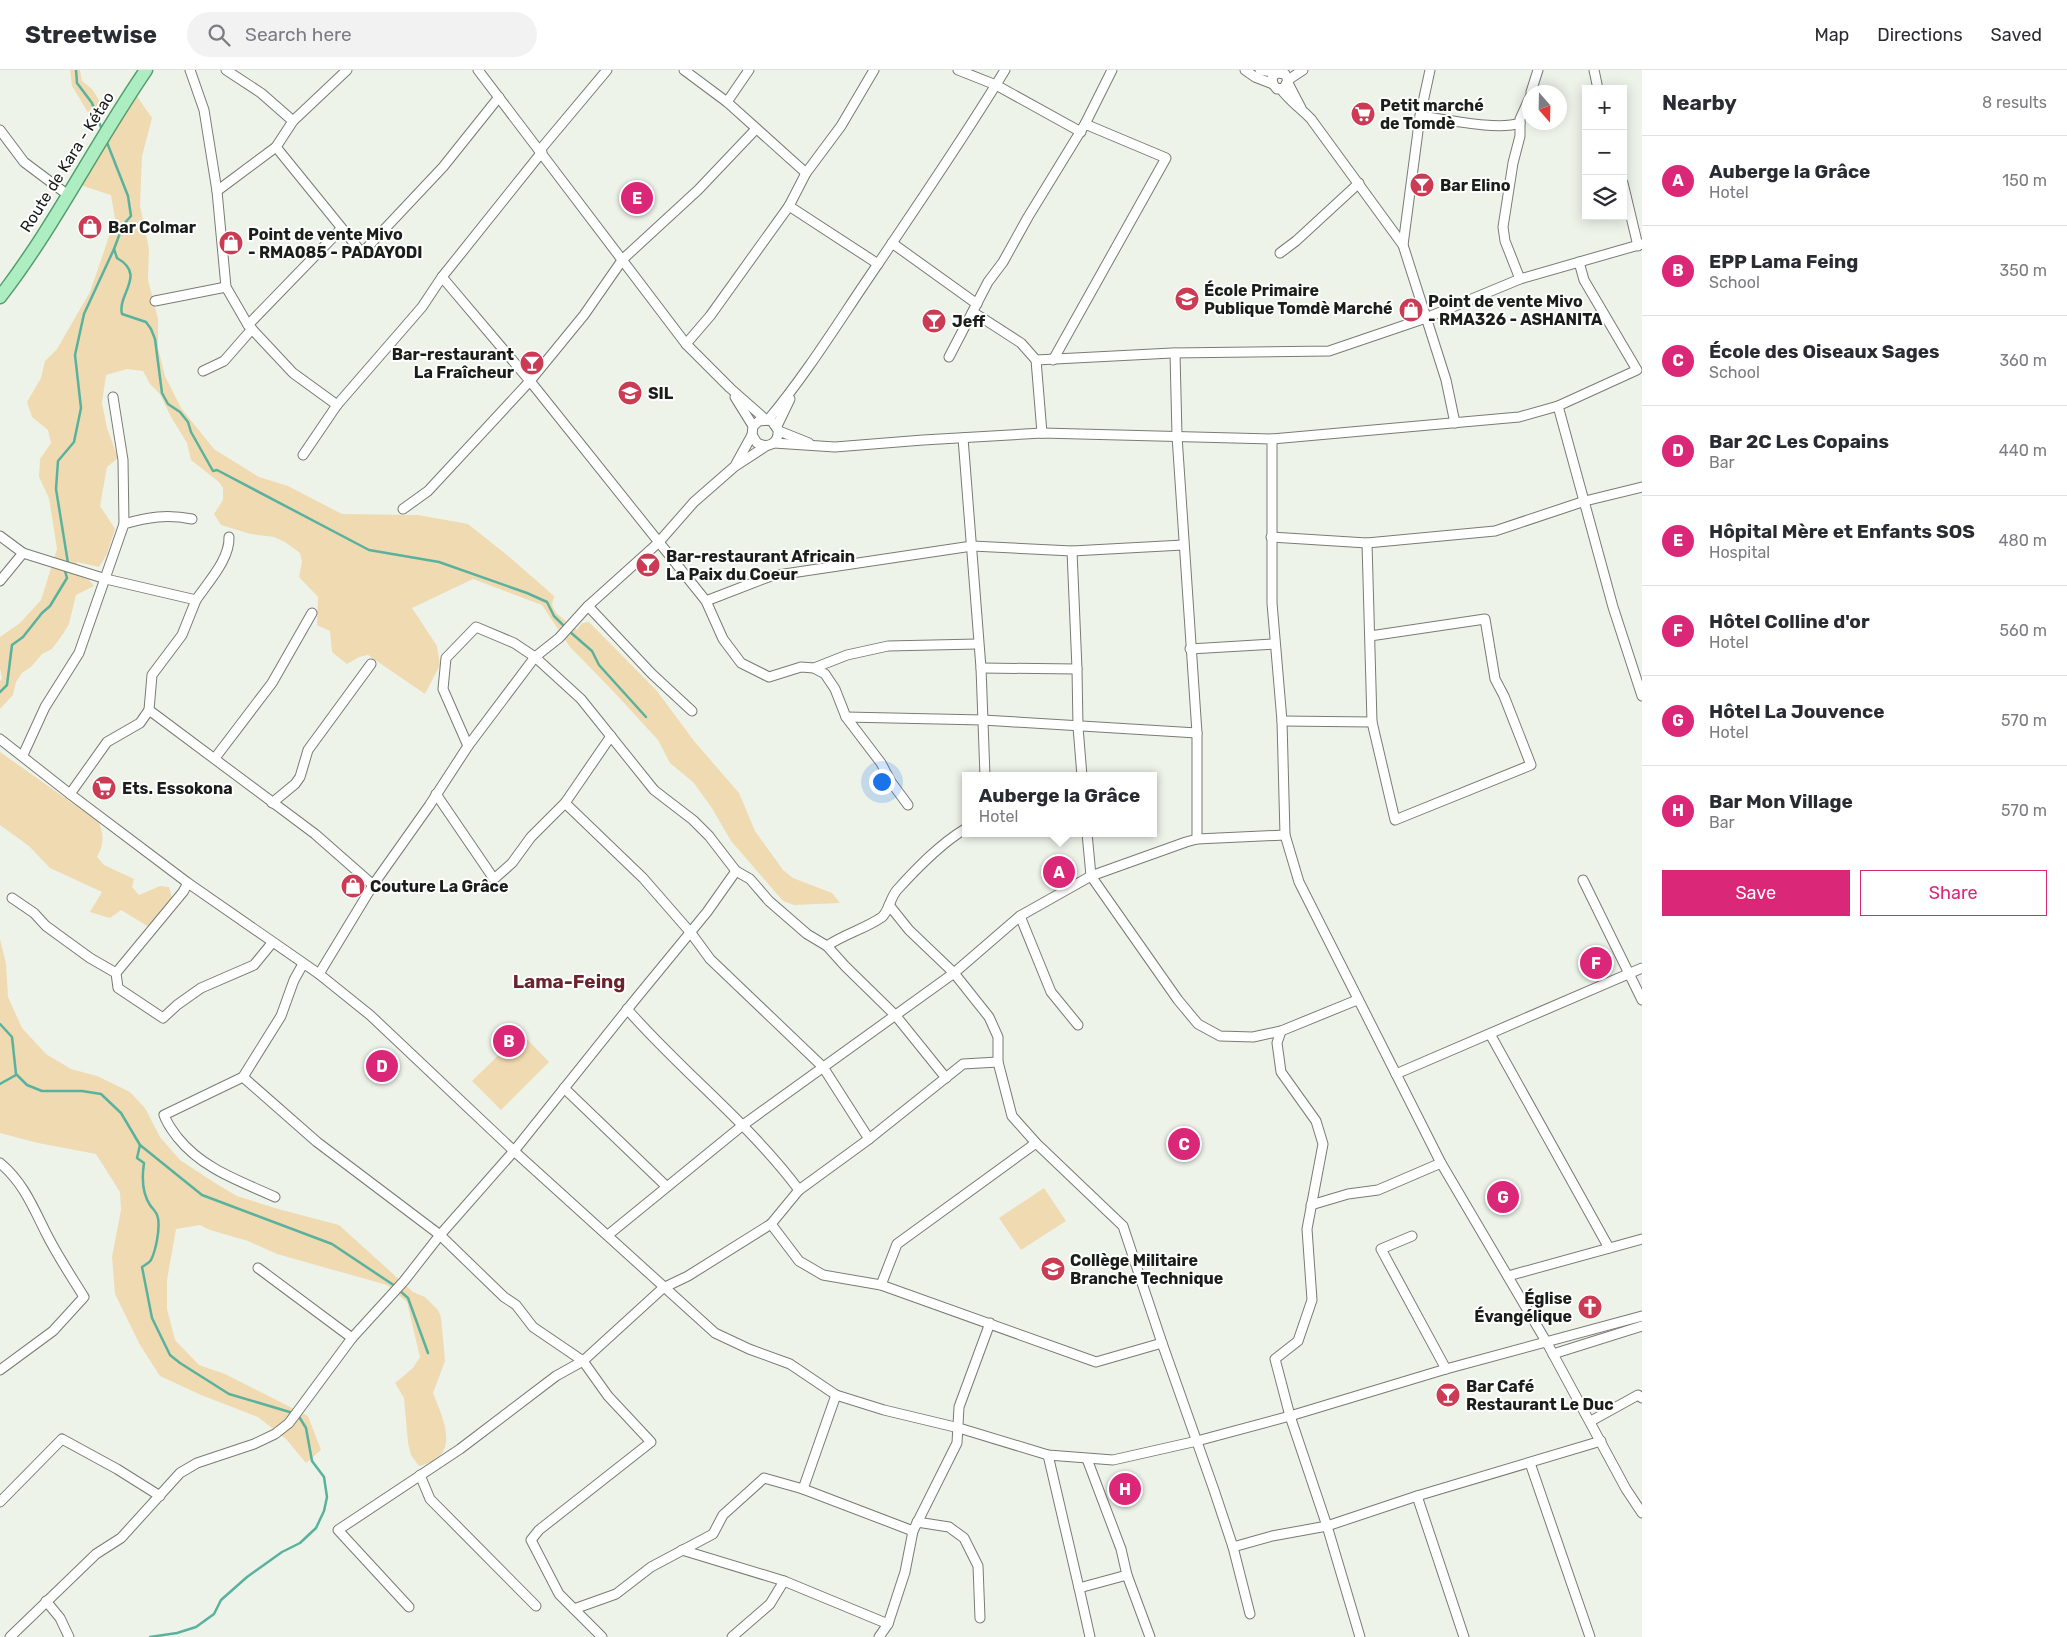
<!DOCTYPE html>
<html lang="en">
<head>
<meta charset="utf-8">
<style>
  :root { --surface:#fff; --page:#f2f2f3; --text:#2b2b33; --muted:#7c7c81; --line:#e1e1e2; --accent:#db2777 }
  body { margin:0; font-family:Rubik,sans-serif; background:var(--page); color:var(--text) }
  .controls { position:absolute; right:15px; top:15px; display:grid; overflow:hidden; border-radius:0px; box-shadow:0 2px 12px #0003 }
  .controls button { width:45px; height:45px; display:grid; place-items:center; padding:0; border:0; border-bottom:1px solid var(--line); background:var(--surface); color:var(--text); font:25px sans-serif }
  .compass { position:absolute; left:1522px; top:15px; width:45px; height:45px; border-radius:50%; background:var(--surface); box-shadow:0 2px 12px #0003; rotate:160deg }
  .you { position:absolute; left:881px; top:711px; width:18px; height:18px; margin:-12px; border:4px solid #fff; border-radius:50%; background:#1a73e8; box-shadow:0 0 0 8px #1a73e833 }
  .badge { display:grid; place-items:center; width:32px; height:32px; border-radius:50%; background:var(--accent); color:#fff; font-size:16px; font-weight:700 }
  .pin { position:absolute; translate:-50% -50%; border:2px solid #fff; box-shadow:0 1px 5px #0006 }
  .popup { position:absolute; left:962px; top:702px; width:195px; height:65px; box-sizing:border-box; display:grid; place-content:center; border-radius:0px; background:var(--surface); filter:drop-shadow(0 1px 4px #0005); font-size:16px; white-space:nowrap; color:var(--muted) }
  .popup b { font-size:19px; color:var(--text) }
  .popup::after { content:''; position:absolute; left:50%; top:100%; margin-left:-10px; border:10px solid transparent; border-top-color:var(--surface) }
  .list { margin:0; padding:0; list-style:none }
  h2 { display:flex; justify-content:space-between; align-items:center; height:65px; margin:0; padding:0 20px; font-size:21px }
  h2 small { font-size:16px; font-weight:400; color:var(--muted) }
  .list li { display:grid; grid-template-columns:32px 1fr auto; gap:15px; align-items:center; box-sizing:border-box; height:90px; padding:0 20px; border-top:1px solid var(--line) }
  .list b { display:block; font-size:19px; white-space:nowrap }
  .list p { margin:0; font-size:16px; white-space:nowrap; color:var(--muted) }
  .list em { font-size:16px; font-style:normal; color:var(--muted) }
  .actions { display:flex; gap:10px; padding:15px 20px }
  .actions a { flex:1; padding:11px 0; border:1px solid var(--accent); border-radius:0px; text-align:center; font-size:18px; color:var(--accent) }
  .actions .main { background:var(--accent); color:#fff }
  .icon { flex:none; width:28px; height:28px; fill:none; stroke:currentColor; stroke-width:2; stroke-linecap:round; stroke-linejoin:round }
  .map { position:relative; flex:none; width:1642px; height:1567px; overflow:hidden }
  header { display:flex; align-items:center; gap:30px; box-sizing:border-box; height:70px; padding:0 25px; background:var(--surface); border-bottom:1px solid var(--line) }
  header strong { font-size:24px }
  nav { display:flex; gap:28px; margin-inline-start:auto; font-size:18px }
  .search { width:350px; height:45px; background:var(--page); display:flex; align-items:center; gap:12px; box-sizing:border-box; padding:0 18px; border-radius:28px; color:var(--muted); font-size:19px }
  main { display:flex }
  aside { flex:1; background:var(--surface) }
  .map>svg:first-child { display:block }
</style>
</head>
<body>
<header>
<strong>Streetwise</strong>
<div class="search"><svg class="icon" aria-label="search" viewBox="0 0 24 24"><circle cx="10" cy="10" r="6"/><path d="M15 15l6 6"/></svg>Search here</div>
<nav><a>Map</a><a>Directions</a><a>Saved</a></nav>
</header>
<main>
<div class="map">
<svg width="1642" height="1567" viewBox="0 0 1642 1567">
  <rect width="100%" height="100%" fill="#eef3ea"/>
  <g fill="#efdab2">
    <polygon points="70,0 80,0 82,11 92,19 105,40 95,54 72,16"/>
    <polygon points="136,25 152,48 142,86 140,136 149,179 148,210 158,249 158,278 165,306 181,338 214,379 259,407 288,416 342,444 418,445 468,454 507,485 554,526 552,535 556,543 577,560 582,553 589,552 657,621 694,671 739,723 755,761 783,800 793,808 832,823 840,833 794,835 783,831 731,771 712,738 693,712 670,693 658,670 612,620 570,577 542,535 473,509 412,538 437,576 440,595 425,624 368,585 359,587 347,594 332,582 330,561 317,555 318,527 299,507 302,492 300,483 285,472 274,467 251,464 221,455 214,444 223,430 223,418 219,412 191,390 187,373 171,347 160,324 150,314 143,301 127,299 106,305 102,333 107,358 118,388 107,397 100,436 115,459 107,484 99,497 77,492 76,504 89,510 94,516 76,525 69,554 63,564 52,579 42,584 32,596 22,603 16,612 13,625 0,639 0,611 2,608 0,599 0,567 20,553 41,530 57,479 49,428 39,407 40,389 51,373 48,360 32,347 27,332 41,308 45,291 57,279 90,222 115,149 111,125 80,115 101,85"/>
    <path d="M0 682 99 752C104 766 104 774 97 787L104 795 134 809 132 817 139 825 160 816 169 817 172 828 149 857 121 840 110 848 90 842 102 822 50 798 29 776 0 755Z"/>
    <path d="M0 869 6 894 8 927 22 958 46 984 71 999 97 1006 130 1022 145 1038 160 1067 180 1090 215 1113 237 1126 278 1139 339 1155 413 1222 425 1227 438 1240 441 1247 445 1291 433 1323C444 1351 462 1386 419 1396L411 1385 408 1373 404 1328 395 1313 413 1298 420 1287 407 1232 387 1215 277 1184 248 1171 210 1160 200 1155 176 1159 167 1210V1239L175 1270 199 1295 225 1304 308 1346 321 1380 306 1393 286 1369 258 1347 201 1325 160 1306 140 1275 115 1224 112 1187 121 1140 120 1122 96 1084 38 1073 0 1063Z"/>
    <polygon points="521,963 549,992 501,1040 472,1011"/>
    <polygon points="1044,1118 1066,1151 1021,1180 999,1148"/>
  </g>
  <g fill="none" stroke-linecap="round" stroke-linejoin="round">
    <g stroke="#59b29d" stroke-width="2.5">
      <polyline points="76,0 77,13 92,33 102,60"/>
      <path d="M114 179 117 188C147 205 117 224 122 244L146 252 151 259 155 269 162 323 168 334 180 342 188 352 191 362 213 401 217 400 369 480 439 492 527 523 547 532 554 546 565 557"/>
      <polyline points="569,561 592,581 599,595 646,647"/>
      <polyline points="0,622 7,615 12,575 23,567 42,543 50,536 67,508 65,501 68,493 56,419 58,391 74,372 81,338 75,285 84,244 114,179 123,155 131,146 128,126 106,70"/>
      <polyline points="0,954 12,967 16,1004 27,1015 42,1021 82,1021 101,1024 121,1043 140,1075 202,1125 332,1174 395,1216"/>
      <polyline points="0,1014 16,1005"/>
      <path d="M140 1075 137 1088 144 1093C142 1106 142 1123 150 1135 153 1140 157 1141 158 1148 160 1159 156 1180 151 1190 149 1193 145 1195 142 1197L152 1248 170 1285 180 1293 229 1324 293 1343"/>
      <polyline points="399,1220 408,1228 428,1283"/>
      <polyline points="150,1567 177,1563 196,1557 214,1544 221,1530 247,1507 282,1482 300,1473 316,1458 324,1441 327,1427 324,1407 312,1391 306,1358 298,1345"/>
    </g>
    <defs>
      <g id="street">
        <polyline points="190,0 204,40 217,121 226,217 248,255 293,303 337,335"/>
        <polyline points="226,0 261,23 293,51"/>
        <polyline points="478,0 686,274 730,318 765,349"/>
        <polyline points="684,0 727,32"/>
        <polyline points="749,0 727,32 806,103"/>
        <polyline points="958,0 996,15 1081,62"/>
        <polyline points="1245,0 1255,7 1273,14"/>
        <polyline points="1260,0 1285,4 1288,10 1284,18 1277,19 1273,14 1272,8 1276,3"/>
        <polyline points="1594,0 1598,19"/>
        <polyline points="1288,10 1303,0"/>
        <polyline points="1288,13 1301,38"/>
        <path d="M1281 19C1289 31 1301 38 1311 49L1403 175 1446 310 1455 353"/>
        <polyline points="1531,22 1538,0"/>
        <path d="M1420 46C1445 49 1498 61 1520 53"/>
        <polyline points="756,59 698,120 623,189 584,245 530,311 706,531 723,569 741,593 769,607 801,597 814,598 847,585 888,576 977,574"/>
        <polyline points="0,60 24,92 68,125"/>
        <polyline points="276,77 362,183 443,97 499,27"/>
        <polyline points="540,80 607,0"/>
        <polyline points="1623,113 1638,176"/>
        <polyline points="217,121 276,77 293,51 347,0"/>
        <polyline points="789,136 878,194"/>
        <polyline points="892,173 977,234"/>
        <polyline points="1403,175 1420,46 1430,0"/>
        <polyline points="1280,183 1296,171 1359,113"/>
        <polyline points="1520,209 1505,171 1503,157 1513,93 1520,66 1520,49 1530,27"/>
        <polyline points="155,231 226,217"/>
        <polyline points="973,242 1021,273 1036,290 1042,363"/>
        <polyline points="248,255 341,159"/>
        <polyline points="686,274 710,246 789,136 806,103 841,56 874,0"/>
        <polyline points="1175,283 1177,366 1197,663 1197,769"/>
        <polyline points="949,287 988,212 1003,192 1028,147 1085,54 1112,0"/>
        <polyline points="1036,290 1172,283 1329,281 1426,248 1520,209 1642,174"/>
        <polyline points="1053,290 1166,88 1085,54"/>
        <polyline points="203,301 224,291 252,259"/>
        <polyline points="113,327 123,390 124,454"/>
        <path d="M735 327 753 356 752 365 757 373C769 379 779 373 778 360L771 350 759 351 753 356"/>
        <polyline points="1558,336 1637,300 1584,210 1579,192"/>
        <path d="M768 350C809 301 842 246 878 194 921 130 965 66 1005 0"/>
        <polyline points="777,356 790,329"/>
        <polyline points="779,361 809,373"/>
        <polyline points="963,368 981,598 985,706"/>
        <polyline points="1272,369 1519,347 1558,336 1613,537 1642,626"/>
        <polyline points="774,373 835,377 923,370 1042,363 1272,369 1272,533 1282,651 1285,765 1299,812 1441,1093 1547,1273 1626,1419 1642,1443"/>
        <polyline points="303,385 337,335 422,237 442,207 542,82"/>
        <polyline points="736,394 752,365"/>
        <polyline points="403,439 428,421 530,311 442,207"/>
        <polyline points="0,466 23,483 106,509 196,530 182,565 152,605 149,640 315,764 373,815"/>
        <polyline points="1271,467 1367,473 1495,461 1585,431 1642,417"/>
        <polyline points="1367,473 1372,652 1395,750 1531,695 1504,626 1495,609 1485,549 1370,566"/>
        <polyline points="1072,481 1077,599"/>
        <polyline points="0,511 23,483"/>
        <path d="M196 530C208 512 230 489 229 467"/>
        <polyline points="706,531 771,506 972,476 1072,481 1183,475"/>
        <polyline points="588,536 652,604 692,641"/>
        <polyline points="1190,579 1274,574"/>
        <polyline points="814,598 825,604 835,619 846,647 881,693 891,712 908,735"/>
        <polyline points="981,598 1077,599 1078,657 1082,706"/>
        <polyline points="846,647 983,650 1197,663"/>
        <polyline points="1282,651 1372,652"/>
        <polyline points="0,669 70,724 188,813 319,904 370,945 514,1081 715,1263 749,1279 790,1294 836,1325 884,1340 959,1358 1048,1385 1113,1390 1197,1371 1290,1346 1446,1299 1642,1246"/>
        <path d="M468 676 443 619 446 588 476 557 514 573 535 587 581 629 654 720 693 750 709 766 736 801 750 809 769 831 807 864 827 876C844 864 865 859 882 847 889 841 890 828 897 820 917 798 940 774 965 759"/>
        <path d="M23 685 45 637 79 583 124 454C148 447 167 444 192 449"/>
        <polyline points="215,688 272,613 312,543"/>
        <polyline points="70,724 107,672 140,653 149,640"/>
        <polyline points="436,724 494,809 512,793 531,767 565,733 611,666"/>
        <polyline points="272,733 295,714 300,707 308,680 371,594"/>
        <polyline points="565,733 643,808 691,863 710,889 823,997 869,1069"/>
        <polyline points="1087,763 1091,806 1178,930 1198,954 1220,966 1253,967 1281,961 1357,930"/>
        <polyline points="1583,810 1642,930"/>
        <polyline points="188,813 183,822 116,903 118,918 163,948 177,935 201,918 254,895 272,873"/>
        <polyline points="12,828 34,843 46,856 90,888 116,903"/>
        <polyline points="889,835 909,860 954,903 989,947 998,967 998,992 1012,1046 1036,1073 1123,1156 1162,1273 1214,1420 1233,1477 1250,1544"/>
        <polyline points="1020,846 1051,922 1078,955"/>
        <polyline points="827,876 845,896 896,946 946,1008"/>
        <polyline points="319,904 373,815 429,736 468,676 535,587 559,568 588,536 658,473 694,432 734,397 766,376"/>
        <path d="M627 939C682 1002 749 1053 799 1120"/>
        <polyline points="1281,961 1277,973 1281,1002 1316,1051 1323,1074 1307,1159 1312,1230 1298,1271 1275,1289 1290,1346 1327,1456 1360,1567"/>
        <polyline points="1490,964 1609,1178"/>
        <polyline points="1396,1004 1642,898"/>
        <polyline points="243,1007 317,1072 440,1165 504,1227 516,1235 533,1257 583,1291 608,1326 651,1372 539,1460 531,1470 559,1524 602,1567"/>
        <polyline points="564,1018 666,1116"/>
        <path d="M0 1093C23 1112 33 1137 46 1163 57 1185 71 1206 84 1227L53 1261 0 1300"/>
        <path d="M275 1127C240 1111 203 1099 178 1068 172 1060 167 1054 164 1045L243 1007 281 946 294 910 303 894"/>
        <polyline points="1311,1135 1348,1124 1378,1120 1441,1093"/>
        <polyline points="771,1154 799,1191 823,1205 881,1215 1096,1292 1162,1273"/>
        <polyline points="608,1165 743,1055 954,903 1020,846 1091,806 1186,772 1197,769 1285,765"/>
        <polyline points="1412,1166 1381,1179 1446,1299"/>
        <polyline points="258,1198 352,1268"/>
        <polyline points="1508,1206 1642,1169"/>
        <polyline points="881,1215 897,1174 1036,1073"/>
        <polyline points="1553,1284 1642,1256"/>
        <polyline points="1591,1351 1638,1325 1642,1328"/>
        <polyline points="1048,1385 1079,1518"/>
        <polyline points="1087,1389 1121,1479 1127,1505 1150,1567"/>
        <polyline points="1530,1393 1590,1567"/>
        <polyline points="420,1405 430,1429 536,1536"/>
        <polyline points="803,1419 836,1325"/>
        <polyline points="1417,1426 1464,1567"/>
        <polyline points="0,1432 62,1369 117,1399 160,1426"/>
        <polyline points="917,1452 949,1457 964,1468 978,1496 980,1548"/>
        <polyline points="1233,1477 1272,1466 1327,1456 1417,1426 1601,1371"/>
        <polyline points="682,1480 784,1511 888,1554"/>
        <polyline points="46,1531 60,1548 69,1567"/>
        <polyline points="409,1537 338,1460 460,1379 556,1306 583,1291 663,1218 688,1206 771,1154 799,1120 869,1069 963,994 998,992"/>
        <polyline points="574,1539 616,1524 651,1497 713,1464 723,1445 764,1408 803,1419 913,1461"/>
        <polyline points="10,1567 96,1484 121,1468 180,1403 197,1393 254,1374 275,1364 289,1353 352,1268 404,1211 440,1165 514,1081 634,931 707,842 736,801"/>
        <polyline points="732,1567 770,1534 784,1511"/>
        <polyline points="879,1567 888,1554 905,1502 913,1461 957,1373 959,1337 990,1253"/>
        <polyline points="1090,1567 1079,1518 1127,1505"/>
      </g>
      <path id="primary" d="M0 227C55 156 95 74 146 0"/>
    </defs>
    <use href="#street" stroke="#787c74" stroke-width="11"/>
    <use href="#primary" stroke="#559d6d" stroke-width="15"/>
    <use href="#street" stroke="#fff" stroke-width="9"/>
    <use href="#primary" stroke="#aceec2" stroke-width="12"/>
  </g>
  <defs>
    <symbol id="supermarket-disc" viewBox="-11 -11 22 22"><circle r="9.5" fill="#cb3b54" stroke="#fff"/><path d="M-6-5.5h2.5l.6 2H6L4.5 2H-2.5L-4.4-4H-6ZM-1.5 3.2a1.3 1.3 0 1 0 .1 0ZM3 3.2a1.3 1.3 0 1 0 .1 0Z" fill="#fff"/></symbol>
    <symbol id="bar-disc" viewBox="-11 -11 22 22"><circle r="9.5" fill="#cb3b54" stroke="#fff"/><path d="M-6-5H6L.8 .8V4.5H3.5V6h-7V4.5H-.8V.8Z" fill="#fff"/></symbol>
    <symbol id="shop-disc" viewBox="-11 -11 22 22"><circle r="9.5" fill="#cb3b54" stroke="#fff"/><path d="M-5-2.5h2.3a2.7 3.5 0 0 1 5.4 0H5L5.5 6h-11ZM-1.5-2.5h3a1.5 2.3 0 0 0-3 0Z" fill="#fff"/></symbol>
    <symbol id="school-disc" viewBox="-11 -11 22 22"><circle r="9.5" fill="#cb3b54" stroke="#fff"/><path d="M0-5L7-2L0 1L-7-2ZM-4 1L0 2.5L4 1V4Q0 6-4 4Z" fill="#fff"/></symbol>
    <symbol id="university-disc" viewBox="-11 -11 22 22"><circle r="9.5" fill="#cb3b54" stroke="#fff"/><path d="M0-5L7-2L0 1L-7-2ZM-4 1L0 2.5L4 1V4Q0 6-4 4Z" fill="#fff"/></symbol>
    <symbol id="church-disc" viewBox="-11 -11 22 22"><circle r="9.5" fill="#cb3b54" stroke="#fff"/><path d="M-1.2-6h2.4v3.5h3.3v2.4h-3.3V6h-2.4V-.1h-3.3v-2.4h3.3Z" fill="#fff"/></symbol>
  </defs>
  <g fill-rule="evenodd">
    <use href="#supermarket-disc" x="1349" y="30" width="28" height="28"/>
    <use href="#bar-disc" x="1408" y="101" width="28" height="28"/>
    <use href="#shop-disc" x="76" y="143" width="28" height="28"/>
    <use href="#shop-disc" x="217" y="159" width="28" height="28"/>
    <use href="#school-disc" x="1173" y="215" width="28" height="28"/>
    <use href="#shop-disc" x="1397" y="226" width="28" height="28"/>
    <use href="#bar-disc" x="920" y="237" width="28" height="28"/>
    <use href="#bar-disc" x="518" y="279" width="28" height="28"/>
    <use href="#university-disc" x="616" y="309" width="28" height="28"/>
    <use href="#bar-disc" x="634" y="481" width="28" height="28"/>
    <use href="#supermarket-disc" x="90" y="704" width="28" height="28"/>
    <use href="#shop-disc" x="339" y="802" width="28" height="28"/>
    <use href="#school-disc" x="1039" y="1185" width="28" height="28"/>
    <use href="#church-disc" x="1576" y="1223" width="28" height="28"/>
    <use href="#bar-disc" x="1434" y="1311" width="28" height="28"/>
  </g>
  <g text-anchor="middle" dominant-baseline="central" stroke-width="4" stroke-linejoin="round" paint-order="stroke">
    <g font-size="16" font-weight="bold" fill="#1b1d1a" stroke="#fff" text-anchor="start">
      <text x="1380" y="35">Petit marché<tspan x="1380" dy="18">de Tomdè</tspan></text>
      <text x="1440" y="115">Bar Elino</text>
      <text x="108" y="157">Bar Colmar</text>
      <text x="248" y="164">Point de vente Mivo<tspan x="248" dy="18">- RMA085 - PADAYODI</tspan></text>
      <text x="1204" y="220">École Primaire<tspan x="1204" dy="18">Publique Tomdè Marché</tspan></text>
      <text x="1428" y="231">Point de vente Mivo<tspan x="1428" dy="18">- RMA326 - ASHANITA</tspan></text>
      <text x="952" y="251">Jeff</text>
      <text x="514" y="284" text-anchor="end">Bar-restaurant<tspan x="514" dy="18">La Fraîcheur</tspan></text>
      <text x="648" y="323">SIL</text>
      <text x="666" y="486">Bar-restaurant Africain<tspan x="666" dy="18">La Paix du Coeur</tspan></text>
      <text x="122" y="718">Ets. Essokona</text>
      <text x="370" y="816">Couture La Grâce</text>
      <text x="1070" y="1190">Collège Militaire<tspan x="1070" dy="18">Branche Technique</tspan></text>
      <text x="1572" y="1228" text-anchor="end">Église<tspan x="1572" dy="18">Évangélique</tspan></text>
      <text x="1466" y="1316">Bar Café<tspan x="1466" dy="18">Restaurant Le Duc</tspan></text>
    </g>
    <g font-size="16" fill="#1b1d1a" stroke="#fff">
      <text transform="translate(67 92) rotate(-58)">Route de Kara - Kétao</text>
    </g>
    <g font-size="19" font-weight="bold" fill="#6a242d" stroke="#fff">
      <text x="569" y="911">Lama-Feing</text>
    </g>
  </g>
</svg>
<div class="controls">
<button>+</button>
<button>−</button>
<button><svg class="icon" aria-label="layers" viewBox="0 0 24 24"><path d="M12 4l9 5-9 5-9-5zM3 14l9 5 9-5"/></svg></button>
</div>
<svg class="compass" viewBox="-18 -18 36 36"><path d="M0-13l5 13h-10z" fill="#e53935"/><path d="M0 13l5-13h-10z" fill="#7c7c81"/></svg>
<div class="you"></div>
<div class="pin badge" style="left:1059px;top:802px">A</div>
<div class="popup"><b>Auberge la Grâce</b>Hotel</div>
<div class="pin badge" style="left:509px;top:971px">B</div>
<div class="pin badge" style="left:1184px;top:1074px">C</div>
<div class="pin badge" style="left:382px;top:996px">D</div>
<div class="pin badge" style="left:637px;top:128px">E</div>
<div class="pin badge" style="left:1596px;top:893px">F</div>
<div class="pin badge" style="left:1503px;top:1127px">G</div>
<div class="pin badge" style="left:1125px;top:1419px">H</div>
</div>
<aside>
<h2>Nearby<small>8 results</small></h2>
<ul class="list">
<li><span class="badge">A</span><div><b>Auberge la Grâce</b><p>Hotel</p></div><em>150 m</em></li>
<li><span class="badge">B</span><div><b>EPP Lama Feing</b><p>School</p></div><em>350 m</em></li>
<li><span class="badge">C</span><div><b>École des Oiseaux Sages</b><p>School</p></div><em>360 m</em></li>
<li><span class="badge">D</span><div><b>Bar 2C Les Copains</b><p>Bar</p></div><em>440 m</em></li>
<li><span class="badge">E</span><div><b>Hôpital Mère et Enfants SOS</b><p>Hospital</p></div><em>480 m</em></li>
<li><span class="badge">F</span><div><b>Hôtel Colline d'or</b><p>Hotel</p></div><em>560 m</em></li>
<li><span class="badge">G</span><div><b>Hôtel La Jouvence</b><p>Hotel</p></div><em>570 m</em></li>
<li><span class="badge">H</span><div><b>Bar Mon Village</b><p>Bar</p></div><em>570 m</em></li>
</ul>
<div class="actions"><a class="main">Save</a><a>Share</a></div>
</aside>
</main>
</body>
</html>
